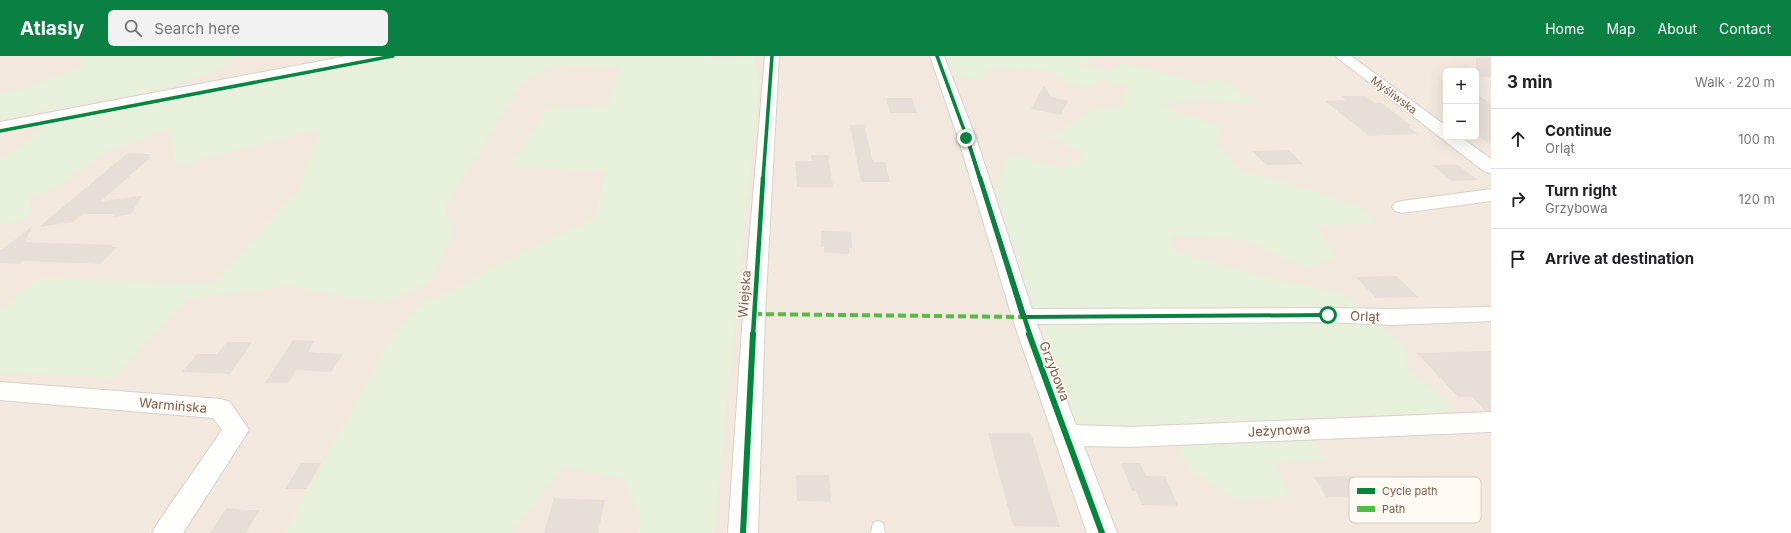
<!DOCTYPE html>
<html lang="en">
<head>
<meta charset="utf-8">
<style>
  :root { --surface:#fff; --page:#f2f2f2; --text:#202124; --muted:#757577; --line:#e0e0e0; --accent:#0b8043 }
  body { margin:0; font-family:Inter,sans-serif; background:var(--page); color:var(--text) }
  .controls { position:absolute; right:12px; top:12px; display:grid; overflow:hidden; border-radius:6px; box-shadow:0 4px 16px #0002 }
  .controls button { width:36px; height:36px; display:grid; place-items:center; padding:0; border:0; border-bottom:1px solid var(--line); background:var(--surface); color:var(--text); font:20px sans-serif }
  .stop { position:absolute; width:12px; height:12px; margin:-9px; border:3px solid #0b8043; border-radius:50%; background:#fff }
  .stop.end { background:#0b8043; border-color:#fff; box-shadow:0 1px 4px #0008 }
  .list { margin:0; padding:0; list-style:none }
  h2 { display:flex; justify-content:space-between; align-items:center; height:52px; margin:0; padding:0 16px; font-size:17px }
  h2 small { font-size:13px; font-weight:400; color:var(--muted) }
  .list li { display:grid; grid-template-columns:26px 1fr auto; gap:12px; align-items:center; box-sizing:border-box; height:60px; padding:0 16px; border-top:1px solid var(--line) }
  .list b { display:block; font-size:15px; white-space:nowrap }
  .list p { margin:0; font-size:13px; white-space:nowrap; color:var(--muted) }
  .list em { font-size:13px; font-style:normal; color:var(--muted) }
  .icon { flex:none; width:22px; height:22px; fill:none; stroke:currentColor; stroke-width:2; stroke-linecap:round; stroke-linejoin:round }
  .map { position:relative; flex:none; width:1491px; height:477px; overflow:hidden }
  header { display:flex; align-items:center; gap:24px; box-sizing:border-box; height:56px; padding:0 20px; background:var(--accent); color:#fff }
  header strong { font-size:19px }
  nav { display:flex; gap:22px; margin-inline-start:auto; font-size:14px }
  .search { width:280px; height:36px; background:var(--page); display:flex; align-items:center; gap:10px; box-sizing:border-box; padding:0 14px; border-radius:6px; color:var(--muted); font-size:15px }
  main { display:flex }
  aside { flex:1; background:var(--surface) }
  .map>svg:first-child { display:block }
</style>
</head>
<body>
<header>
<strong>Atlasly</strong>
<div class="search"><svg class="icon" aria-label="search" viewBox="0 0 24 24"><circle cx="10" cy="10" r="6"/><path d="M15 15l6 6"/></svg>Search here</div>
<nav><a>Home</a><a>Map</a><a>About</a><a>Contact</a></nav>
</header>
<main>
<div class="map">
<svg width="1491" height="477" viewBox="0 0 1491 477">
  <rect width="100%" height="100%" fill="#f9f5f0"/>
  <path fill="#f2e8de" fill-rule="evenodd" d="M0 0H1491V477H0ZM1446 15H1476V81H1446Z"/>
  <g fill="#e7f0db">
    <path d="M78 0H238C205 30 114 42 69 50 46 54 23 60 0 64V38L25 32 80 12 81 7Z"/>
    <path d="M408 0H708V4L754 1 759 28 714 477H638L641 460 623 423 564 410 511 477H284L394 277 422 247 455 234 488 214 595 162 605 115 508 111 548 52 608 49 620 10 554 9 522 27 445 150 453 177 428 227 383 248 290 230 187 243 114 322 0 317V254L40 222 213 228 299 133 319 74 176 110 168 72 149 79 139 86 111 93 54 133 31 142 30 149 32 154C25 166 13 168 0 167V106C5 98 15 95 23 89 36 78 42 71 60 66Z"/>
    <polygon points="947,0 1102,0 1079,8 1110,16 1119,7 1136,10 1200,28 1214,23 1230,27 1243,40 1273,47 1185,45 1161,50 1221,71 1216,86 1241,115 1281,125 1361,151 1376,167 1317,170 1336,202 1306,212 1244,184 1171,180 1172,195 1268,222 1341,237 1407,292 1407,312 1453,351 1442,357 1298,362 1326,404 1275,407 1288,440 1239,445 1189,414 1167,372 1077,370 994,140 1008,98 1065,113 1084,99 1051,81 1088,56 1122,50 1126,29 1098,23 1092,32 1067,29 1053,15 989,13 982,25 953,19"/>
  </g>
  <g fill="#e6ded7">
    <rect x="1476" y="2" width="15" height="19"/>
    <polygon points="1044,30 1051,41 1068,45 1061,59 1031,53"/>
    <polygon points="1476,38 1491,48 1491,89 1476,78"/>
    <polygon points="1341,40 1366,40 1375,47 1382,47 1411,70 1407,70 1418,78 1369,80 1325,45 1346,44"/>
    <polygon points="886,42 912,42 917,57 890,57"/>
    <polygon points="850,69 864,69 873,106 885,106 890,126 861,126"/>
    <polygon points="1288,94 1303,108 1266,109 1252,95"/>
    <polygon points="128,97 151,98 147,101 151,101 101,145 142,140 131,158 113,161 115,158 82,158 73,166 39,171"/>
    <polygon points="811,99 828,99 833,131 797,131 795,105 812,105"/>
    <polygon points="1432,109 1458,109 1478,124 1452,125"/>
    <polygon points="33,170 24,186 113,189 111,191 117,191 100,208 23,205 20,208 0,207 0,194 4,192"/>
    <polygon points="821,175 851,176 852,192 849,192 849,198 824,197 824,191 821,191"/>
    <polygon points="1396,220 1418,241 1376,242 1356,221"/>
    <polygon points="293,284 314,285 308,296 343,298 331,316 296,314 288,327 265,327"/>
    <polygon points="227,286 252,286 230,318 182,316 197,298 217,298"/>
    <polygon points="1491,295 1491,355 1485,355 1472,341 1458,341 1417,297"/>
    <polygon points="988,377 1031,377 1060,471 1013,470"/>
    <polygon points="301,407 321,407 306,433 285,433"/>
    <polygon points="1121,407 1140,407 1146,420 1165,420 1178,450 1142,449 1136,435 1132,435"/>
    <polygon points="796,419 829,419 831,446 797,445"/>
    <polygon points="1354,420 1369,440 1327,441 1314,421"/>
    <polygon points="554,442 605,444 598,477 544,477"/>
    <polygon points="226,452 245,454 260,454 246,477 210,477"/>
  </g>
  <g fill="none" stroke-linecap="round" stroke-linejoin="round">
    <defs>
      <polygon id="service" points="878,465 883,467 885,477 871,477 873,467"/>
      <g id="minor">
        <polygon points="765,0 779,0 765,258 758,477 728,477 743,258"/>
        <polygon points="930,0 944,0 976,82 1032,253 1328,252 1392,253 1491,251 1491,265 1392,269 1328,266 1037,268 1076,369 1129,371 1491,356 1491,376 1129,391 1084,390 1117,477 1087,477 1012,261 958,82"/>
        <polygon points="1335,0 1351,0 1446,70 1446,81 1461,81 1491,103 1491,117 1485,116"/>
        <polygon points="1491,133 1491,145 1402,157 1395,155 1392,151 1395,147 1402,145"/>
        <polygon points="0,326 221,343 230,346 249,374 183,477 152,477 157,468 222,374 213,362 0,344"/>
      </g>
      <polygon id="tertiary" points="347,0 377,0 375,3 370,4 0,76 0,66"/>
    </defs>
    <use href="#service" stroke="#d7d1cb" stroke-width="2"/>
    <use href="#minor" stroke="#d7d1cb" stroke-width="2"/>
    <use href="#tertiary" stroke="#d7d1cb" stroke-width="2"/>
    <use href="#service" fill="#fefefd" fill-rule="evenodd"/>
    <use href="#minor" fill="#fefefd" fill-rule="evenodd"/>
    <use href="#tertiary" fill="#fefefd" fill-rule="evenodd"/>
    <polyline stroke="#58b947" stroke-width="4" stroke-dasharray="8 4" stroke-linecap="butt" points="754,258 1023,261"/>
    <defs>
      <g id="cycleway-far2">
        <polyline points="937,0 967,82 980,123"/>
        <polyline points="0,75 393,0"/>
        <polyline points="763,123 772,0"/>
      </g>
      <g id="cycleway-far1">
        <polyline points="980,122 1030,279"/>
        <polyline points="753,279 763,122"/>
      </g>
      <g id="cycleway">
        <polyline points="1029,278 1102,477"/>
        <polyline points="743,477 753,278"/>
      </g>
    </defs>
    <use href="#cycleway-far2" stroke="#fffaf3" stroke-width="5.5"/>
    <use href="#cycleway-far1" stroke="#fffaf3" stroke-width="7"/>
    <use href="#cycleway" stroke="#fffaf3" stroke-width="8"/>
    <use href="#cycleway-far2" stroke="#00873e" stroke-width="3.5"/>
    <use href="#cycleway-far1" stroke="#00873e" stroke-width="4.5"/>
    <use href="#cycleway" stroke="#00873e" stroke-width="6"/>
  </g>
  <polygon fill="#0b8043" points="965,81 969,82 1026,259 1328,257 1332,259 1328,261 1021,263"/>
  <g text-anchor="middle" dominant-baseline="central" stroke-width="3" stroke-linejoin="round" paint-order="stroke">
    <g font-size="11" fill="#7a5c4d" stroke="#fffaf3">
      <text transform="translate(1394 39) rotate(37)">Myśliwska</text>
    </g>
    <g font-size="13" fill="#7a5c4d" stroke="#fffaf3">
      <text transform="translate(744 238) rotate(-86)">Wiejska</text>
      <text transform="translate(1365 260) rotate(2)">Orląt</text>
      <text transform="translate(1055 315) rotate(69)">Grzybowa</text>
      <text transform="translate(173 349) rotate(5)">Warmińska</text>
      <text transform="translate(1279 374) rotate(-3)">Jeżynowa</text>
    </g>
  </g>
  <rect x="1349" y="421" width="132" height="46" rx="6" fill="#fffaf3" stroke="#d7cbc1" stroke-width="1"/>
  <rect x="1357" y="432" width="18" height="6" fill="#00873e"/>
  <rect x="1357" y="450" width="18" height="6" fill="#58b947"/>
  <g font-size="11" fill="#7a5c4d">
    <text x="1382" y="439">Cycle path</text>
    <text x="1382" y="457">Path</text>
  </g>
</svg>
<div class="controls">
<button>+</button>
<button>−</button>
</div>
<div class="stop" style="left:1328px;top:259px"></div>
<div class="stop end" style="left:966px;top:82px"></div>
</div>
<aside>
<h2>3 min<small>Walk · 220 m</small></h2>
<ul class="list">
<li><svg class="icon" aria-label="ahead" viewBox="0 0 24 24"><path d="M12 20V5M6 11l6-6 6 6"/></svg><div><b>Continue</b><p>Orląt</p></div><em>100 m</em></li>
<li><svg class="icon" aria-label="right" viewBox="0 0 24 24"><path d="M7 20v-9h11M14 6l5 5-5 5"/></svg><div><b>Turn right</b><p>Grzybowa</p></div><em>120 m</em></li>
<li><svg class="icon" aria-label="arrive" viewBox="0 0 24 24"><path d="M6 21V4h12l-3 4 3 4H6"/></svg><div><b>Arrive at destination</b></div></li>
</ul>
</aside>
</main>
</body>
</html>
